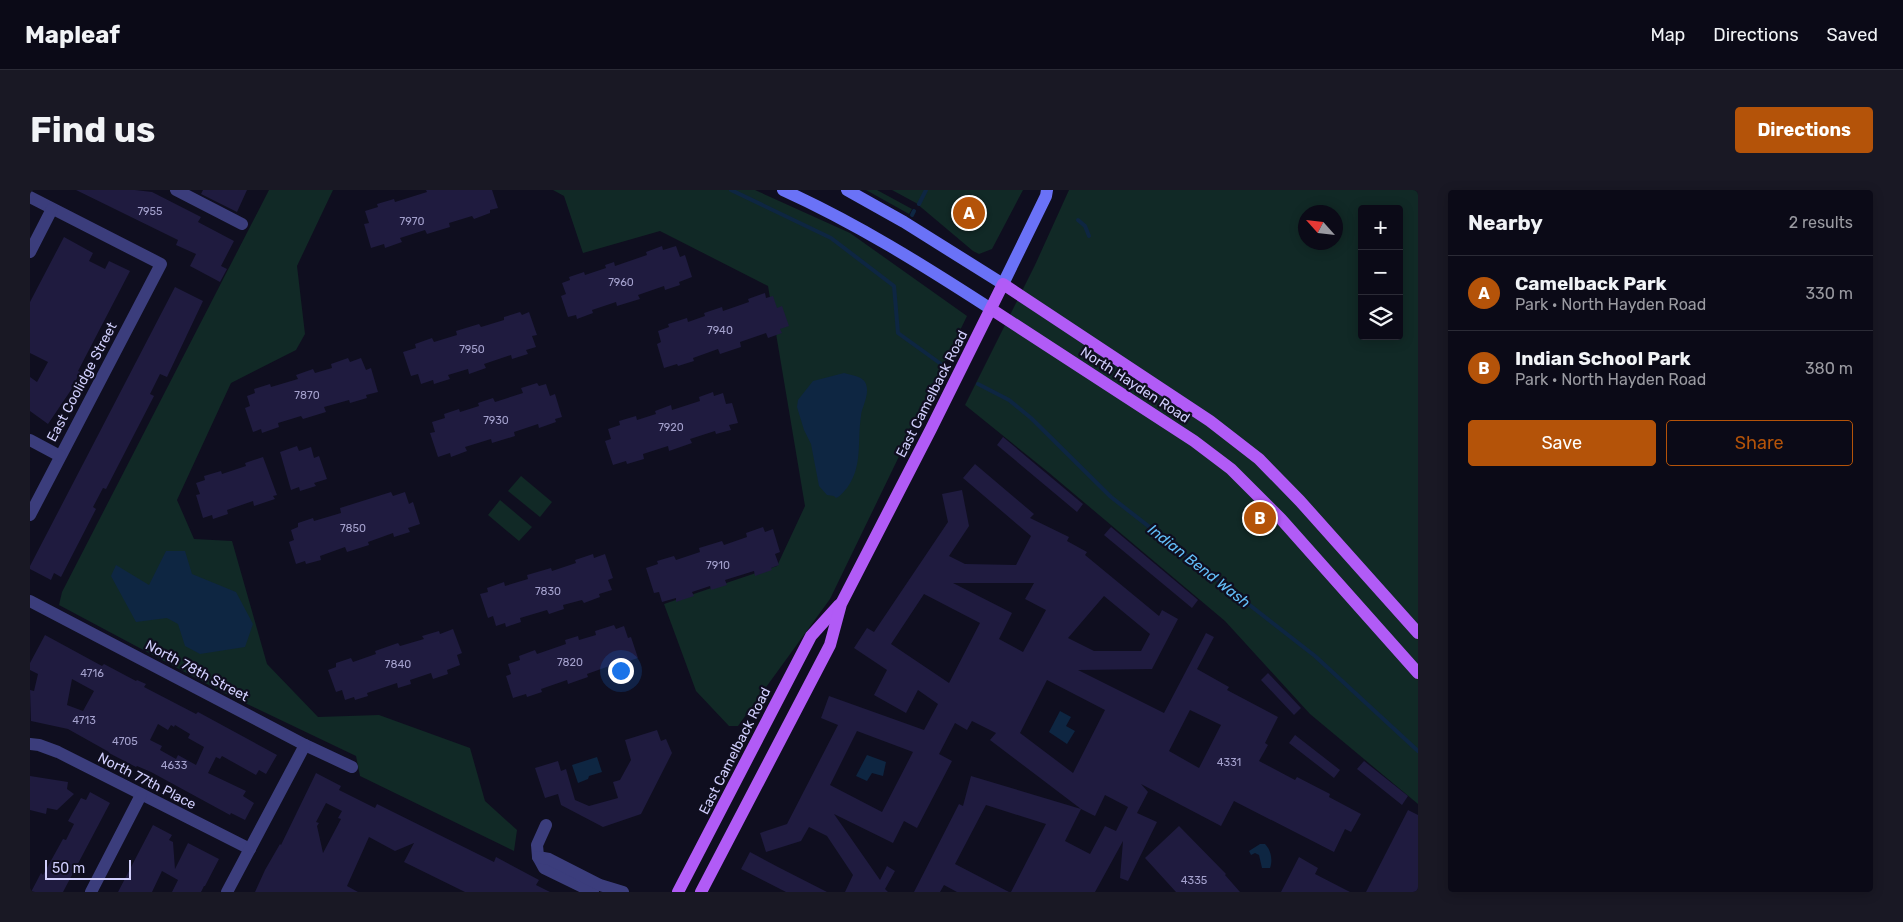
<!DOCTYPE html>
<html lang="en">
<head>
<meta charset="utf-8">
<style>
  :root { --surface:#0b0a17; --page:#191824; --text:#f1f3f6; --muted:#9a9aa1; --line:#2b2b36; --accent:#b45309 }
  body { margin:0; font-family:Rubik,sans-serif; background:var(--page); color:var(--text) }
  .controls { position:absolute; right:15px; top:15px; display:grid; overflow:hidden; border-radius:5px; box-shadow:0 2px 12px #0003 }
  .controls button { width:45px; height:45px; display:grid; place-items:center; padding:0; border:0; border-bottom:1px solid var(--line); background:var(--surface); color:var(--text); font:25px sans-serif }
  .compass { position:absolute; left:1268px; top:15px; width:45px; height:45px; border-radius:50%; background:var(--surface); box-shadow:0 2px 12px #0003; rotate:297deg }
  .scale { position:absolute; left:15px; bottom:12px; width:86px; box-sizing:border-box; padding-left:5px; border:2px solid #d0cefc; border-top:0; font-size:14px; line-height:18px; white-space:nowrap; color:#d0cefc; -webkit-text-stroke:4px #0f0e1f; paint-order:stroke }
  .you { position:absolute; left:590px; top:480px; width:18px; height:18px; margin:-12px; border:4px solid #fff; border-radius:50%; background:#1a73e8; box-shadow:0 0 0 8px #1a73e833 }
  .badge { display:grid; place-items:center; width:32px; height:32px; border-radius:50%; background:var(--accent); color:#fff; font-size:16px; font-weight:700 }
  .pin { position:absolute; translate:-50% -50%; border:2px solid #fff; box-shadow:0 1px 5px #0006 }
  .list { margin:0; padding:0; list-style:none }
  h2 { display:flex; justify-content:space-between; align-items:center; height:65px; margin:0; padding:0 20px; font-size:21px }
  h2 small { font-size:16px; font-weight:400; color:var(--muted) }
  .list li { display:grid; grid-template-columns:32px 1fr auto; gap:15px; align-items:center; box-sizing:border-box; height:75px; padding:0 20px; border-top:1px solid var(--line) }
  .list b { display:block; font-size:19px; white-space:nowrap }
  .list p { margin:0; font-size:16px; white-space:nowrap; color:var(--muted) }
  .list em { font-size:16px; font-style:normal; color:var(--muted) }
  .actions { display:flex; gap:10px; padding:15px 20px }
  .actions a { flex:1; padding:11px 0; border:1px solid var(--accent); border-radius:5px; text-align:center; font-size:18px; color:var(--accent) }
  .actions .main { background:var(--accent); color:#fff }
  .icon { flex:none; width:28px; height:28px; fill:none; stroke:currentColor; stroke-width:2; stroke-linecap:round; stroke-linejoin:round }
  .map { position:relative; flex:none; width:1388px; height:702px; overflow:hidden; border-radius:5px }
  header { display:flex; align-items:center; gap:30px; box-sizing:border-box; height:70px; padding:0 25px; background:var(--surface); border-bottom:1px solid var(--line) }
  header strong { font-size:24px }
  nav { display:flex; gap:28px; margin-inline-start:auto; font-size:18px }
  .intro { display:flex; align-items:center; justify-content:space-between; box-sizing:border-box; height:120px; padding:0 30px }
  h1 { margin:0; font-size:35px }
  .button { padding:12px 22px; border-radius:5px; background:var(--accent); color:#fff; font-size:18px; font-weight:700 }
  main { display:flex; gap:30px; padding:0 30px }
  aside { flex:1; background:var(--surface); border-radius:5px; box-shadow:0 2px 12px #0003 }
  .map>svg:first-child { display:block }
</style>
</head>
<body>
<header>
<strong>Mapleaf</strong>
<nav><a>Map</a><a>Directions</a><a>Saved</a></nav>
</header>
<div class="intro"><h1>Find us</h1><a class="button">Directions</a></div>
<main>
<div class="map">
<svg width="1388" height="702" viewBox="0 0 1388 702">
  <rect width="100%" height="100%" fill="#0f0e1f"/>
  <g fill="#112926" fill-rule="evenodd">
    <polygon points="239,0 303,0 267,76 275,144 266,160 201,193 147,310 164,349 202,351 237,474 288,527 349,525 440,558 455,611 487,640 484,661 330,586 326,566 192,502 29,415 32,402"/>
    <polygon points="523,0 725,0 820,43 937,126 800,409 708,536 699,536 666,501 634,414 747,376 775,316 738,96 630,41 553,63 534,6"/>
    <polygon points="836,0 847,0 882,19 879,24"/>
    <polygon points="862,0 993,0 962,59 949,64 943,61 886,13"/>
    <path d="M1039 0H1388V614L1280 524 1195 431 1018 282 935 215 1005 75ZM1332 19H1369V146H1332ZM1276 22H1306V52H1276Z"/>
    <polygon points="491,286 522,312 510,327 478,301"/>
    <polygon points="470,310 502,337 489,351 458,325"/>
  </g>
  <g fill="#0e2642">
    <path d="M814 183C821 185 831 186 835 192 841 203 832 216 831 226 827 251 833 276 817 298 813 302 811 306 806 308L804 306 797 305 789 296 781 254 774 240 767 217 768 210 783 191Z"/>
    <polygon points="136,361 155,361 162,384 206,402 223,434 215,457 170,464 155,456 148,434 137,428 106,432 81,386 86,375 119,395"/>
    <polygon points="1030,521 1041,527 1036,536 1045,541 1037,554 1019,542"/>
    <polygon points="837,565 856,572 853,586 842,583 837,591 826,586"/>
    <polygon points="567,567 572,582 559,586 558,589 548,593 542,575"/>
    <path d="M1230 654H1235C1241 660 1243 670 1240 678H1232L1229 665 1225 663 1221 665 1219 661Z"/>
  </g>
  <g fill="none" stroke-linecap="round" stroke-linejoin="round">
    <g stroke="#0e2642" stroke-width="4">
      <polyline points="701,0 801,48 864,96 868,143 911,174"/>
      <polyline points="889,14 896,0"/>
      <polyline points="882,25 884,21"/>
      <polyline points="1048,30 1055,36 1059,46"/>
      <polyline points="948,194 979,210 1001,228 1081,307 1285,466 1388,561"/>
    </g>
  </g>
  <g fill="#1f1b3f" fill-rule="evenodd">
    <polygon points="46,0 105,0 122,2 171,27 168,32 204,51 191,76 197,79 190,92 160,76 166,64 146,55 148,50"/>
    <polygon points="173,0 217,0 207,22 171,4"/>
    <polygon points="396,0 462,0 468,18 460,20 460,23 444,29 442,26 419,33 420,37 397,44 395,40 370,48 372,52 355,58 354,54 341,58 334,34 339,33 335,21 348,17 347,14 364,9 365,12 397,2"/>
    <polygon points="34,47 63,63 59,71 75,79 79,71 100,81 48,181 50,182 41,200 18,234 0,221 0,187 7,192 18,172 0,163 0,112"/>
    <polygon points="632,56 633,60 646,56 650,67 655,65 662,87 649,92 650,95 635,100 634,96 608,105 610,109 587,116 586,112 562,120 563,123 547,129 546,125 538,127 531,106 536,104 532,93 540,90 539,87 554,82 555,85 576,78 575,75 584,72 585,76 617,65 616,62"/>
    <polygon points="145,97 173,111 137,187 130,184 120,204 124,206 76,299 73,298 63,317 66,319 31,387 24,383 21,390 0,379 0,376"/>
    <polygon points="735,103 736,108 743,106 747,118 752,116 759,136 750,139 752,143 738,148 736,143 710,152 711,157 690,164 688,159 663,168 664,171 648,176 647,174 634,178 627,154 631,152 628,141 639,137 638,134 657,128 658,132 675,126 674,123 692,117 693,121 719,112 718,109"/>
    <polygon points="490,122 492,125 499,122 507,145 502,146 506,157 496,160 498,164 482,169 481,165 454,174 456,178 439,184 438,179 418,185 420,189 404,194 403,190 391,194 388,184 381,186 373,162 386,158 385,154 402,148 404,152 427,145 426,141 449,134 451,137 474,130 474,127"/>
    <polygon points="318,168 320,172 331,168 336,180 341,178 348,202 336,205 337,208 320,213 319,210 294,217 296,222 273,229 271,226 248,233 249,237 232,243 231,239 223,242 215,218 220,216 217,206 225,203 224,199 240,194 241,197 268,189 266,185 283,179 285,183 302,178 301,174"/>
    <polygon points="507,193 509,196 516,194 520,206 525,204 532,227 525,229 526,232 509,238 508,234 484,242 485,246 462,253 461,249 435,257 437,261 421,267 420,263 408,267 400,243 405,242 402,232 415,228 414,224 429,219 430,222 449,216 448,213 463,208 465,212 493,203 491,198"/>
    <polygon points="683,202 684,206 693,203 696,214 702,213 708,233 699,235 701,240 686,244 685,241 660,249 662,253 639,261 638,256 613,264 614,269 597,274 596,271 583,275 575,251 581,249 578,239 590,235 589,231 606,226 607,230 626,224 625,221 641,215 642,220 670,211 669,207"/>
    <polygon points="973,247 1053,314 1047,322 967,255"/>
    <polygon points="267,256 269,261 281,257 284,268 289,266 297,289 284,293 286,296 270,301 269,297 261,300 250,262"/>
    <polygon points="233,267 247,305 243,306 245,309 224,316 223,311 197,320 198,324 183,329 182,325 173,328 166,305 170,304 166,293 175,290 174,286 191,281 192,284 216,276 215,273"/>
    <path d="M945 274 1004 324 1000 328 1039 347 1037 351 1057 362 1055 365 1129 426 1132 420 1148 429 1122 479 1048 480 1134 523 1176 443 1184 447 1167 479 1199 497 1197 500 1248 527 1235 553 1238 555 1229 571 1265 590 1267 587 1300 604 1299 607 1331 624 1321 642 1315 639 1304 662 1204 611 1191 636 1111 594 1118 602 1107 623 1127 632 1098 691 1090 688 1093 651 1065 702H981L1016 634 956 615 925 674 979 702H927L914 695 910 702H884L929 614 933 616 941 586 1051 619 1035 651 1060 664 1075 636 1086 641 1098 617 1075 605 1065 626 1051 619 960 550 966 543 942 531 937 540 925 533 909 564 922 571 887 638 874 631 863 653 804 624 850 690 857 676 865 681 855 699 858 702H815L823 685 797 646 779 637 771 651 736 662 730 643 757 634 808 535 791 528 799 506 894 540 908 514 888 500 876 523 844 505 857 480 824 458 837 438 844 442 918 332 912 304 932 300 939 336 919 366 935 374 986 375 1001 346 933 288ZM923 393H1004L995 409 1016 420 993 462 969 449 982 423ZM894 404 950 433 919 493 861 454ZM1074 406 1120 444 1111 461H1064L1038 448ZM1017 490 1075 520 1043 583 990 543ZM1160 520 1191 535 1169 578 1139 561ZM827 541 883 562 852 622 800 595Z"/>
    <polygon points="361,302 363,306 375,302 379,314 383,312 390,334 378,338 380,342 364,347 363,343 338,352 339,355 317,362 315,357 290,366 291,370 276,374 275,371 266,374 259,352 264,350 261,340 268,337 268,333 283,328 284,331 311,323 310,318"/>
    <polygon points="733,337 735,342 743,339 750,362 745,364 749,375 741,378 742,380 725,386 724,381 695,390 697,395 681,400 680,396 662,402 664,406 646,412 646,408 632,412 629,402 624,403 616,378 628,374 627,371 644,366 646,370 670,362 669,358 692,351 694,355 717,347 716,343"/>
    <polygon points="1081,337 1168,410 1162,418 1074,345"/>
    <polygon points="563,364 564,368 575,364 583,388 578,390 582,400 569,404 570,407 554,413 552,410 533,415 534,419 519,424 517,420 490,428 491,432 476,437 475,433 466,436 463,426 458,428 450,404 458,402 457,398 474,392 475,396 498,389 497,385 521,378 522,381 546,373 545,370"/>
    <polygon points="584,435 586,439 594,436 598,448 601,447 608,468 599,471 600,474 586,479 585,474 557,484 558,487 538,494 537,490 511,499 512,502 497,507 496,504 483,508 476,486 481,484 478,474 490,470 489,466 505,460 507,464 536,454 535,450 548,446 549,450 566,445 565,441"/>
    <polygon points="423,439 432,463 427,465 430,475 417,480 418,484 403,489 401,483 380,490 381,494 368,498 367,493 337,503 338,506 325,510 324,507 315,510 312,500 306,502 298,480 306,477 306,473 321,468 323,472 346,464 345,461 368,453 370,456 394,449 392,446 409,441 410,444"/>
    <path d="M15 445 72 476 74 474 106 491 107 490 116 494 114 497 166 524 168 522 247 565 236 584 229 580 226 585 192 566 190 569 186 567 178 583 216 601 213 606 224 613 215 630 201 623 200 625 121 582 107 576 106 577 79 563V562L38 539 1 531 0 500 4 501 8 484 0 480V473ZM42 489 64 501 53 521 37 515ZM128 534 138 540 141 535 144 537 145 535 160 544 158 548 174 557 166 575 148 565 146 569 130 560 132 556 120 550Z"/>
    <polygon points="1238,483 1271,518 1264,525 1231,490"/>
    <polygon points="627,540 631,551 636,549 642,563 611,624 573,637 531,615 528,604 515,608 505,578 528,571 531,581 536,579 545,610 559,616 588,608 583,592 590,590 601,570 595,550"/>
    <polygon points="1265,545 1310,580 1304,588 1259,553"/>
    <polygon points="1334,571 1378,606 1372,615 1327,579"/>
    <path d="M286 583 311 596 309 600 345 618 347 614 464 672 466 667 509 690 506 695 520 702H435L374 672 384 653 365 661 339 647 317 696 328 702H225L235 680 250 654 251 655ZM296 613 312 621 308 628 311 629 293 663 287 636 289 633 286 632Z"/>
    <polygon points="0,586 38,592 37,599 44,604 27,620 17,618 16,624 0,620"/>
    <polygon points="60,602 80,613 33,702 1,702 11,683 13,685 33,649 36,650 44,634 38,631 51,608 56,610"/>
    <polygon points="1378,620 1388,625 1388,702 1336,702"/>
    <polygon points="123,635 142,645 139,650 143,652 145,679 158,653 189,669 175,696 174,696 171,702 142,702 148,690 132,681 122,702 88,702"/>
    <polygon points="1149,636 1196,684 1195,685 1210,702 1146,702 1115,668"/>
    <polygon points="720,662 748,677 797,702 756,702 711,679"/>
    <polygon points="1269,667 1288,678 1285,684 1320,702 1251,702"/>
  </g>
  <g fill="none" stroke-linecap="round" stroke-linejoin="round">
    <g stroke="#3b3d7c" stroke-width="12">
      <polyline points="146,0 212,34"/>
      <polyline points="0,7 131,74 0,325"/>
      <polyline points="0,62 22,19"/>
      <polyline points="0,250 30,266"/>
      <polyline points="0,411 275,555 322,577"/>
      <polyline points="0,554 9,555 28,562 220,659"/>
      <polyline points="516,635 507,655 508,667 514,678 563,702"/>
      <polyline points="508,667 519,669 570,695 593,702"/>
      <polyline points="61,702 111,605"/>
      <polyline points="197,702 275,555"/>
    </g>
    <g stroke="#6a72f7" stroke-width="12">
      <path d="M753 0C826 33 893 75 961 119"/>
      <polyline points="817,0 874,32 973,94 1016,6 1017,0"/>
    </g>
    <g stroke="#b15bf6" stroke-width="12">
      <polyline points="961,119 1164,251 1201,279 1251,329 1388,483"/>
      <polyline points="648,702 781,446 809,415"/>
      <polyline points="671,702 800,455 811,414 901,239 973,94 1180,231 1229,269 1270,311 1388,443"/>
    </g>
  </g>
  <g text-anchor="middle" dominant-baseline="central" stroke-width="4.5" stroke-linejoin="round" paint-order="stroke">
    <g font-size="11" fill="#a4a1cd">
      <text x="120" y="21">7955</text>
      <text x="382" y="31">7970</text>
      <text x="591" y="92">7960</text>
      <text x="690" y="140">7940</text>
      <text x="442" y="159">7950</text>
      <text x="277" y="205">7870</text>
      <text x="466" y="230">7930</text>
      <text x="641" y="237">7920</text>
      <text x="323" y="338">7850</text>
      <text x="688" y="375">7910</text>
      <text x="518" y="401">7830</text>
      <text x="540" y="472">7820</text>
      <text x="368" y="474">7840</text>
      <text x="62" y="483">4716</text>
      <text x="54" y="530">4713</text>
      <text x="95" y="551">4705</text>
      <text x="1199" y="572">4331</text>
      <text x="144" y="575">4633</text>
      <text x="1164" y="690">4335</text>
    </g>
    <g font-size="14" fill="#d0cefc" stroke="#0f0e1f">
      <text transform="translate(52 192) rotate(-62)">East Coolidge Street</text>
      <text transform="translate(1105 195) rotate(33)">North Hayden Road</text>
      <text transform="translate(902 204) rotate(-63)">East Camelback Road</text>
      <text transform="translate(167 481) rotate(28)">North 78th Street</text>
      <text transform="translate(705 561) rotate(-63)">East Camelback Road</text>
      <text transform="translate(117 591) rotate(27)">North 77th Place</text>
    </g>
    <g font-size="15" font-style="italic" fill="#62bdf7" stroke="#0f0e1f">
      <text transform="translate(1169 376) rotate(38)">Indian Bend Wash</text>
    </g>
  </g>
</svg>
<div class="controls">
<button>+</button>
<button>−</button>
<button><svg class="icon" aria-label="layers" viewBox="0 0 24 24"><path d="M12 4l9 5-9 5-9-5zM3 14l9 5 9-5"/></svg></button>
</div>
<svg class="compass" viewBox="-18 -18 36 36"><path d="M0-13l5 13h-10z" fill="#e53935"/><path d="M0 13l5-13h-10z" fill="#9a9aa1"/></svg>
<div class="scale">50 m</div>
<div class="you"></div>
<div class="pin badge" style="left:939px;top:23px">A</div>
<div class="pin badge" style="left:1230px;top:328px">B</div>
</div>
<aside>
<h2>Nearby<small>2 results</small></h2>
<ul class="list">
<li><span class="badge">A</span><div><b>Camelback Park</b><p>Park · North Hayden Road</p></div><em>330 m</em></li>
<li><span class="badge">B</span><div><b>Indian School Park</b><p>Park · North Hayden Road</p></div><em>380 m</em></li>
</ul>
<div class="actions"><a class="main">Save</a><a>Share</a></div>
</aside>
</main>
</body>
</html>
